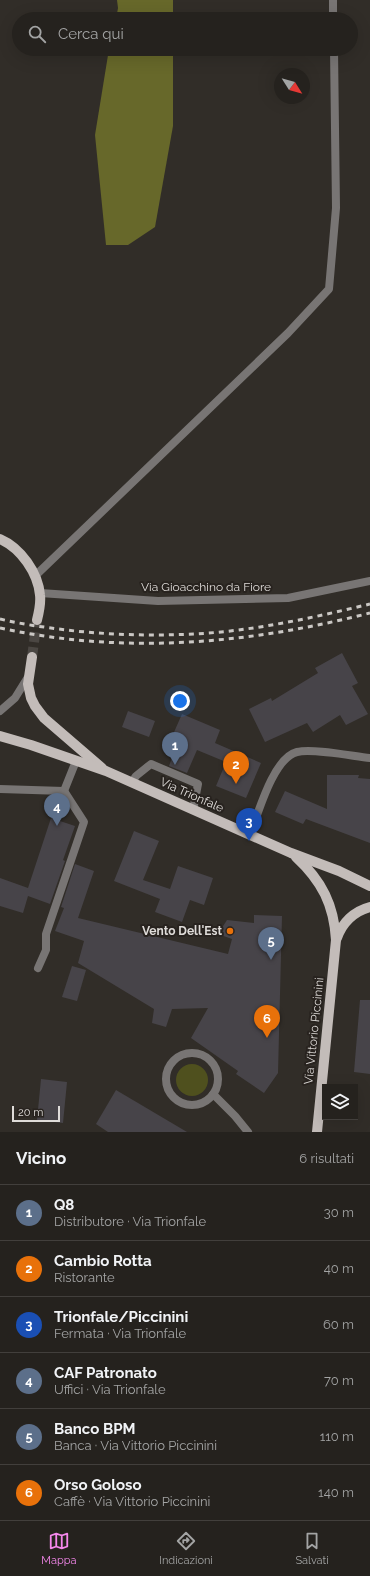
<!DOCTYPE html>
<html lang="it">
<head>
<meta charset="utf-8">
<style>
  :root { --surface:#25221e; --page:#2d2a27; --text:#f1f3f6; --muted:#a3a4a4; --line:#423f3c; --accent:#f688ed }
  body { margin:0; font-family:Raleway,sans-serif; background:var(--page); color:var(--text) }
  .controls { position:absolute; right:12px; bottom:12px; display:grid; overflow:hidden; border-radius:0px; box-shadow:0 4px 16px #0002 }
  .controls button { width:36px; height:36px; display:grid; place-items:center; padding:0; border:0; border-bottom:1px solid var(--line); background:var(--surface); color:var(--text); font:20px sans-serif }
  .compass { position:absolute; left:274px; top:68px; width:36px; height:36px; border-radius:50%; background:var(--surface); box-shadow:0 4px 16px #0002; rotate:127deg }
  .scale { position:absolute; left:12px; bottom:10px; width:48px; box-sizing:border-box; padding-left:4px; border:2px solid #dfdcd9; border-top:0; font-size:11px; line-height:14px; white-space:nowrap; color:#dfdcd9; -webkit-text-stroke:3px #28231f; paint-order:stroke }
  .you { position:absolute; left:180px; top:701px; width:14px; height:14px; margin:-10px; border:3px solid #fff; border-radius:50%; background:#1a73e8; box-shadow:0 0 0 6px #1a73e833 }
  .badge { display:grid; place-items:center; width:26px; height:26px; border-radius:50%; background:var(--accent); color:#fff; font-size:13px; font-weight:700 }
  .pin { position:absolute; translate:-50% -33px; filter:drop-shadow(0 1px 2px #0008) }
  .pin::after { content:''; position:absolute; top:21px; width:14px; height:12px; background:inherit; clip-path:polygon(0 0,100% 0,50% 100%) }
  .list { margin:0; padding:0; list-style:none }
  h2 { display:flex; justify-content:space-between; align-items:center; height:52px; margin:0; padding:0 16px; font-size:17px }
  h2 small { font-size:13px; font-weight:400; color:var(--muted) }
  .list li { display:grid; grid-template-columns:26px 1fr auto; gap:12px; align-items:center; box-sizing:border-box; height:56px; padding:0 16px; border-top:1px solid var(--line) }
  .list b { display:block; font-size:15px; white-space:nowrap }
  .list p { margin:0; font-size:13px; white-space:nowrap; color:var(--muted) }
  .list em { font-size:13px; font-style:normal; color:var(--muted) }
  .icon { flex:none; width:22px; height:22px; fill:none; stroke:currentColor; stroke-width:2; stroke-linecap:round; stroke-linejoin:round }
  .map { position:relative; flex:none; width:370px; height:1132px; overflow:hidden }
  .search { position:absolute; background:var(--surface); box-shadow:0 4px 16px #0002; left:12px; right:12px; top:12px; height:44px; display:flex; align-items:center; gap:10px; box-sizing:border-box; padding:0 14px; border-radius:22px; color:var(--muted); font-size:15px }
  .sheet { height:388px; background:var(--surface) }
  nav { display:flex; justify-content:space-around; align-items:center; box-sizing:border-box; height:56px; border-top:1px solid var(--line); background:var(--surface); font-size:11px; color:var(--muted) }
  nav a { display:grid; justify-items:center; gap:2px }
  nav .on { color:var(--accent) }
  .map>svg:first-child { display:block }
</style>
</head>
<body>
<div class="map">
<svg width="370" height="1132" viewBox="0 0 370 1132">
  <rect width="100%" height="100%" fill="#312d28"/>
  <circle fill="#4f501e" cx="192" cy="1080" r="16"/>
  <g fill="#67682a">
    <polygon points="117,0 173,0 173,19 116,19 118,8"/>
    <polygon points="109,49 173,49 173,126 155,227 128,245 106,245 95,135"/>
  </g>
  <g fill="#474449">
    <polygon points="342,653 358,683 352,686 368,714 346,725 340,715 313,732 307,723 265,742 249,709 271,698 272,701 318,673 315,668"/>
    <polygon points="128,711 155,721 149,737 122,727"/>
    <polygon points="182,714 220,730 215,743 261,763 246,798 216,786 226,762 197,750 187,773 169,766 178,742 171,739"/>
    <polygon points="327,775 359,775 358,778 370,779 370,843 306,819 303,824 275,812 285,791 327,809"/>
    <polygon points="51,818 75,826 63,860 65,861 50,904 28,896 23,913 0,906 0,878 28,888"/>
    <polygon points="134,831 159,841 143,880 170,889 178,866 213,878 204,905 190,900 182,922 155,912 160,899 114,881"/>
    <polygon points="75,864 94,871 78,918 228,954 232,939 218,934 227,920 254,923 254,915 282,916 278,1073 264,1093 236,1074 238,1071 191,1038 208,1008 172,1009 166,1027 152,1023 154,1009 78,963 84,941 55,931 64,908 61,907"/>
    <polygon points="72,966 86,970 77,1001 62,997"/>
    <polygon points="360,1000 370,1000 370,1074 354,1072"/>
    <polygon points="41,1079 67,1082 63,1123 37,1120"/>
    <polygon points="116,1090 187,1132 108,1132 96,1124"/>
  </g>
  <g fill="none" stroke-linecap="round" stroke-linejoin="round">
    <polyline stroke="#4b4743" stroke-width="10" stroke-dasharray="10 5" stroke-linecap="butt" points="32,657 37,620"/>
    <g stroke="#787574" stroke-width="8">
      <polyline points="132,782 136,776 151,764 198,784 193,810"/>
      <polyline points="0,789 64,791"/>
      <polyline points="64,791 76,761"/>
      <polyline points="38,968 46,950 46,934 84,822 64,791"/>
      <circle cx="192" cy="1079" r="26"/>
      <polyline points="213,1094 235,1116 248,1132"/>
    </g>
    <g stroke="#787574" stroke-width="8">
      <polyline points="333,0 333,19"/>
      <polyline points="35,576 288,333 329,289 336,208 334,49"/>
      <polyline points="40,593 158,601 288,598 370,581"/>
      <polyline points="0,711 15,698 28,677"/>
      <path d="M250 835C258 814 273 758 297 752 312 748 352 756 370 758"/>
    </g>
    <g stroke="#c3bcb9" stroke-width="10">
      <path d="M0 539C21 548 38 573 40 595 41 603 39 612 37 620"/>
      <polyline points="32,657 28,684 31,698 35,706 44,718 102,768"/>
      <polyline points="0,736 31,745 106,771 291,853 339,871 370,886"/>
      <path d="M296 857C322 881 334 905 336 940L317 1132"/>
      <path d="M337 938C342 923 354 911 370 907"/>
    </g>
    <g stroke="#cbc8c5" stroke-width="3" stroke-dasharray="5 5" stroke-linecap="butt">
      <path d="M0 619C25 625 50 628 75 631 115 635 154 636 194 634 253 631 312 618 370 604"/>
      <path d="M0 628C125 655 248 644 370 613"/>
    </g>
  </g>
  <circle fill="#e8710a" stroke="#28231f" stroke-width="1.5" cx="230" cy="931" r="4"/>
  <g text-anchor="middle" dominant-baseline="central" stroke-width="4" stroke-linejoin="round" paint-order="stroke">
    <g font-size="12" fill="#dfdcd9" stroke="#28231f">
      <text x="206" y="587">Via Gioacchino da Fiore</text>
      <text transform="translate(192 795) rotate(24)">Via Trionfale</text>
      <text transform="translate(314 1031) rotate(-84)">Via Vittorio Piccinini</text>
    </g>
    <g font-size="12" font-weight="bold" fill="#dfdcd9" stroke="#28231f" text-anchor="end">
      <text x="222" y="931">Vento Dell'Est</text>
    </g>
  </g>
</svg>
<div class="controls">
<button><svg class="icon" aria-label="layers" viewBox="0 0 24 24"><path d="M12 4l9 5-9 5-9-5zM3 14l9 5 9-5"/></svg></button>
</div>
<svg class="compass" viewBox="-18 -18 36 36"><path d="M0-13l5 13h-10z" fill="#e53935"/><path d="M0 13l5-13h-10z" fill="#a3a4a4"/></svg>
<div class="scale">20 m</div>
<div class="you"></div>
<div class="pin badge" style="left:175px;top:765px;background:#5c6f8a">1</div>
<div class="pin badge" style="left:236px;top:784px;background:#e8710a">2</div>
<div class="pin badge" style="left:249px;top:841px;background:#1a4fb4">3</div>
<div class="pin badge" style="left:57px;top:826px;background:#5c6f8a">4</div>
<div class="pin badge" style="left:271px;top:960px;background:#5c6f8a">5</div>
<div class="pin badge" style="left:267px;top:1038px;background:#e8710a">6</div>
<div class="search"><svg class="icon" aria-label="search" viewBox="0 0 24 24"><circle cx="10" cy="10" r="6"/><path d="M15 15l6 6"/></svg>Cerca qui</div>
</div>
<section class="sheet">
<h2>Vicino<small>6 risultati</small></h2>
<ul class="list">
<li><span class="badge" style="background:#5c6f8a">1</span><div><b>Q8</b><p>Distributore · Via Trionfale</p></div><em>30 m</em></li>
<li><span class="badge" style="background:#e8710a">2</span><div><b>Cambio Rotta</b><p>Ristorante</p></div><em>40 m</em></li>
<li><span class="badge" style="background:#1a4fb4">3</span><div><b>Trionfale/Piccinini</b><p>Fermata · Via Trionfale</p></div><em>60 m</em></li>
<li><span class="badge" style="background:#5c6f8a">4</span><div><b>CAF Patronato</b><p>Uffici · Via Trionfale</p></div><em>70 m</em></li>
<li><span class="badge" style="background:#5c6f8a">5</span><div><b>Banco BPM</b><p>Banca · Via Vittorio Piccinini</p></div><em>110 m</em></li>
<li><span class="badge" style="background:#e8710a">6</span><div><b>Orso Goloso</b><p>Caffè · Via Vittorio Piccinini</p></div><em>140 m</em></li>
</ul>
</section>
<nav>
<a class="on"><svg class="icon" aria-label="map" viewBox="0 0 24 24"><path d="M3 6l6-2 6 2 6-2v14l-6 2-6-2-6 2zM9 4v14M15 6v14"/></svg>Mappa</a>
<a><svg class="icon" aria-label="directions" viewBox="0 0 24 24"><path d="M12 3l9 9-9 9-9-9zM9 14v-3h6M13 9l2 2-2 2"/></svg>Indicazioni</a>
<a><svg class="icon" aria-label="saved" viewBox="0 0 24 24"><path d="M7 4h10v16l-5-4-5 4z"/></svg>Salvati</a>
</nav>
</body>
</html>
